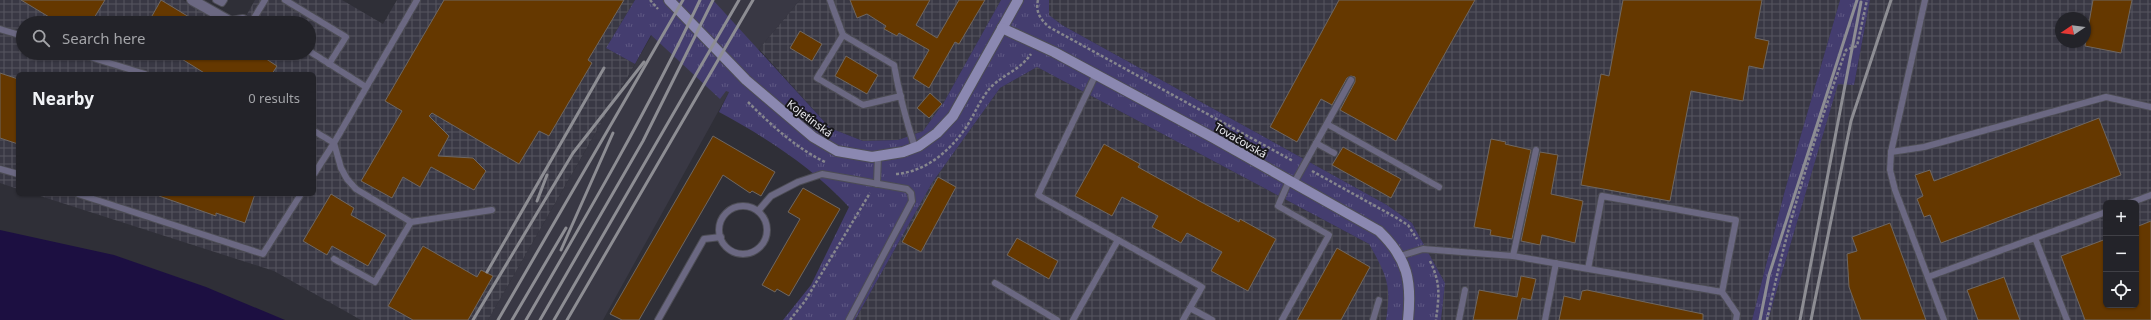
<!DOCTYPE html>
<html lang="en">
<head>
<meta charset="utf-8">
<style>
  :root { --surface:#232329; --page:#2f2f35; --text:#f1f3f6; --muted:#a3a4a8; --line:#404046 }
  body { margin:0; font-family:"Noto Sans",sans-serif; background:var(--page); color:var(--text) }
  .controls { position:absolute; right:12px; bottom:12px; display:grid; overflow:hidden; border-radius:6px; box-shadow:0 1px 3px #0004 }
  .controls button { width:36px; height:36px; display:grid; place-items:center; padding:0; border:0; border-bottom:1px solid var(--line); background:var(--surface); color:var(--text); font:20px sans-serif }
  .compass { position:absolute; left:2055px; top:12px; width:36px; height:36px; border-radius:50%; background:var(--surface); box-shadow:0 1px 3px #0004; rotate:257deg }
  .list { margin:0; padding:0; list-style:none }
  h2 { display:flex; justify-content:space-between; align-items:center; height:52px; margin:0; padding:0 16px; font-size:17px }
  h2 small { font-size:13px; font-weight:400; color:var(--muted) }
  .icon { flex:none; width:22px; height:22px; fill:none; stroke:currentColor; stroke-width:2; stroke-linecap:round; stroke-linejoin:round }
  .map { position:relative; flex:none; width:2151px; height:320px; overflow:hidden }
  .search { position:absolute; background:var(--surface); box-shadow:0 1px 3px #0004; left:16px; top:16px; width:300px; height:44px; display:flex; align-items:center; gap:10px; box-sizing:border-box; padding:0 14px; border-radius:22px; color:var(--muted); font-size:15px }
  .panel { position:absolute; background:var(--surface); box-shadow:0 1px 3px #0004; left:16px; top:72px; width:300px; height:124px; border-radius:6px }
  .map>svg:first-child { display:block }
</style>
</head>
<body>
<div class="map">
<svg width="2151" height="320" viewBox="0 0 2151 320">
  <defs>
    <pattern id="industrial-grid" width="8" height="8" patternUnits="userSpaceOnUse"><rect width="8" height="8" fill="#393844"/><path d="M0 4h8M4 0v8" fill="none" stroke="#56555f"/></pattern>
    <pattern id="grass-tufts" width="24" height="20" patternUnits="userSpaceOnUse"><rect width="24" height="20" fill="#443d6f"/><path d="M3 7l-1-3M5 7V3M7 7l1-3M15 17l-1-3M17 17v-4M19 17l1-3" fill="none" stroke="#5f5984"/></pattern>
  </defs>
  <rect width="100%" height="100%" fill="#2f2f37"/>
  <polygon fill="#393844" points="672,0 800,0 759,49 729,92 603,320 488,320"/>
  <g fill="url(#industrial-grid)" fill-rule="evenodd">
    <polygon points="0,0 183,0 223,23 23,23 23,53 309,53 309,23 242,23 255,0 342,0 383,24 397,0 635,0 606,48 635,64 488,320 361,320 274,271 34,194 314,194 314,74 18,74 18,189 0,183"/>
    <polygon points="800,0 1001,0 944,102 923,131 898,140 863,141 830,128 759,49"/>
    <polygon points="1049,0 1840,0 1785,190 1752,320 1441,320 1445,283 1412,223 1387,205 1062,25 1049,15"/>
    <path d="M1870 0H2151V320H1768L1838 83 1854 85ZM2061 18H2085V42H2061ZM2106 203H2136V305H2106Z"/>
    <polygon points="1037,67 1369,244 1386,273 1389,302 1386,320 855,320 932,183 1000,88"/>
  </g>
  <g fill="url(#grass-tufts)">
    <path d="M635 0H713L830 128 863 141 898 140 923 131 944 102 1001 0H1049V15L1062 25 1387 205 1412 223 1445 283 1441 320H1386C1392 285 1386 274 1369 244L1037 67 1000 88 932 183 855 320H783L811 285 849 207C812 167 767 138 719 112L729 92 726 91 720 99 651 35 635 64 606 48Z"/>
    <polygon points="1840,0 1870,0 1854,85 1838,84 1768,320 1752,320 1785,190"/>
  </g>
  <polygon fill="#1c0f41" points="0,230 114,255 206,287 285,320 0,320"/>
  <g fill="#653800" stroke="#6f6761">
    <polygon points="21,0 105,0 91,23 59,23"/>
    <polygon points="161,0 199,23 148,23"/>
    <polygon points="444,0 624,0 588,60 592,63 549,136 539,131 519,164 432,113 429,116 449,136 438,156 473,158 486,171 474,190 431,167 420,187 403,177 392,198 361,181 402,111 385,101"/>
    <polygon points="850,0 930,0 916,25 937,38 959,0 985,0 959,44 955,42 929,88 913,78 929,50 899,33 897,36 884,29 886,26 867,14 857,18"/>
    <polygon points="1339,0 1475,0 1396,141 1340,110 1355,82 1355,77 1351,76 1347,78 1332,105 1321,99 1297,142 1270,127"/>
    <polygon points="1623,0 1762,0 1755,38 1769,41 1763,69 1749,66 1743,101 1691,91 1670,201 1581,185 1601,74 1609,76"/>
    <polygon points="2093,0 2132,0 2121,53 2085,46"/>
    <polygon points="800,31 822,44 812,61 790,48"/>
    <polygon points="172,53 257,53 277,66 272,74 206,74"/>
    <polygon points="846,56 878,75 867,94 835,76"/>
    <polygon points="0,73 18,79 18,144 0,138"/>
    <polygon points="930,93 942,104 929,118 917,108"/>
    <polygon points="2099,118 2121,175 1941,243 1930,215 1924,217 1917,199 1923,196 1915,175 1930,170 1934,181"/>
    <polygon points="713,136 775,172 761,196 752,191 750,193 723,175 639,320 622,320 610,314"/>
    <polygon points="1491,139 1506,142 1505,144 1531,150 1512,239 1490,235 1491,230 1474,227"/>
    <polygon points="1104,144 1140,164 1138,167 1203,203 1239,222 1240,219 1276,239 1248,291 1211,271 1222,252 1187,233 1181,243 1152,227 1158,216 1122,197 1112,216 1075,196"/>
    <polygon points="1343,147 1401,179 1391,198 1332,165"/>
    <polygon points="1540,152 1558,155 1551,194 1583,201 1575,243 1542,235 1540,245 1521,241"/>
    <polygon points="938,177 956,187 921,252 902,242"/>
    <polygon points="803,188 840,209 789,296 777,289 775,292 762,285 800,219 788,212"/>
    <polygon points="159,194 255,194 245,223 216,213 216,216 159,196"/>
    <polygon points="331,194 354,208 351,215 386,235 368,266 332,246 327,255 303,241"/>
    <polygon points="2151,221 2151,320 2085,320 2061,256 2106,239 2106,305 2136,305 2136,227"/>
    <polygon points="1890,223 1906,266 1926,320 1861,320 1849,287 1847,254 1857,251 1852,237"/>
    <polygon points="1017,238 1058,261 1049,279 1007,255"/>
    <polygon points="423,246 477,277 481,270 493,276 468,320 413,320 388,306"/>
    <polygon points="1337,248 1370,267 1341,320 1297,320"/>
    <polygon points="1521,276 1536,279 1531,300 1522,298 1517,320 1473,320 1479,290 1517,297"/>
    <polygon points="2004,277 2020,320 1978,320 1967,290"/>
    <polygon points="1587,290 1703,314 1703,320 1559,320 1564,296 1580,300 1582,291"/>
  </g>
  <g fill="none" stroke-linecap="round" stroke-linejoin="round">
    <defs>
      <g id="service">
        <polyline points="216,0 222,3 224,0"/>
        <polyline points="285,0 346,37 329,64"/>
        <polyline points="417,0 334,143 341,168 347,179 356,189 411,222 492,210"/>
        <polyline points="830,0 843,35"/>
        <polyline points="1925,0 1891,152 1890,170 1895,190 1944,320"/>
        <polyline points="262,23 254,18 265,0"/>
        <polyline points="0,29 23,36"/>
        <polyline points="309,51 366,87"/>
        <polyline points="77,53 145,74"/>
        <polyline points="1096,74 1038,195 1202,287 1183,320"/>
        <path d="M901 96 863 105 817 78 843 35 894 65C899 93 906 120 915 148"/>
        <polyline points="1327,124 1439,187"/>
        <polyline points="314,131 334,143 314,174"/>
        <polyline points="1316,143 1334,153"/>
        <polyline points="1891,152 1924,147 2106,97 2151,107"/>
        <polyline points="0,169 18,174"/>
        <polyline points="1294,183 1351,80"/>
        <polyline points="877,184 878,156"/>
        <polyline points="78,194 263,254 301,194"/>
        <polyline points="2130,203 2151,195"/>
        <circle cx="743" cy="230" r="24"/>
        <polyline points="758,211 771,196 798,182 822,174 907,189 911,193 912,201 849,320"/>
        <polyline points="2035,238 2067,320"/>
        <polyline points="1400,256 1423,249 1513,256 1722,292 1736,220 1602,196 1588,269"/>
        <polyline points="1513,256 1536,150"/>
        <polyline points="334,259 375,282 411,222"/>
        <polyline points="1928,277 2106,212"/>
        <polyline points="995,283 1057,320"/>
        <polyline points="1722,292 1737,314 1736,320"/>
        <polyline points="1190,308 1212,320"/>
        <polyline points="658,320 704,239 721,237"/>
        <polyline points="1073,320 1118,240"/>
        <polyline points="1282,320 1329,235 1278,206 1289,181"/>
        <polyline points="1373,320 1379,300"/>
        <polyline points="1459,320 1465,290"/>
        <polyline points="1545,320 1556,263"/>
      </g>
      <polyline id="minor" points="192,0 231,22 243,20"/>
      <g id="secondary">
        <polyline points="669,0 746,80 813,137 837,151 872,157 903,152 919,146 937,133 953,116 1018,0"/>
        <path d="M1002 28 1054 52 1212 137 1379 231C1408 259 1412 281 1408 320"/>
      </g>
    </defs>
    <use href="#service" stroke="#4d4d55" stroke-width="8"/>
    <use href="#minor" stroke="#4d4d55" stroke-width="12"/>
    <use href="#secondary" stroke="#4d4d55" stroke-width="12"/>
    <g stroke="#86868d" stroke-width="2.5" stroke-dasharray="3 2" stroke-linecap="butt">
      <polyline points="650,0 658,9"/>
      <path d="M1038 0C1035 12 1041 20 1049 27L1293 161"/>
      <path d="M748 102C771 125 796 148 825 162"/>
      <polyline points="1312,171 1395,217 1408,225 1417,239"/>
      <path d="M896 174C926 172 951 150 967 126 975 113 981 98 991 87 1004 74 1020 70 1031 54"/>
      <path d="M1430 261C1441 284 1439 295 1436 320"/>
      <polyline points="790,320 805,301 870,193"/>
      <path d="M1767 320C1786 229 1814 137 1846 50L1857 46 1867 0"/>
    </g>
    <use href="#service" stroke="#6b6882" stroke-width="6"/>
    <use href="#minor" stroke="#6b6882" stroke-width="10"/>
    <use href="#secondary" stroke="#8b88b1" stroke-width="10"/>
    <g stroke="#8d8d93" stroke-width="3">
      <polyline points="537,201 547,175"/>
      <polyline points="561,250 613,133"/>
      <polyline points="487,272 604,68"/>
      <polyline points="473,320 573,153 644,62"/>
      <polyline points="498,320 683,0"/>
      <polyline points="512,320 566,228"/>
      <path d="M526 320C587 215 648 110 700 0"/>
      <polyline points="540,320 643,141 713,0"/>
      <polyline points="554,320 739,0"/>
      <polyline points="567,320 753,0"/>
      <polyline points="1760,320 1769,275 1857,0"/>
      <polyline points="1800,320 1861,2"/>
      <polyline points="1811,320 1851,121 1891,0"/>
    </g>
  </g>
  <g text-anchor="middle" dominant-baseline="central" stroke-width="4" stroke-linejoin="round" paint-order="stroke">
    <g font-size="11" fill="#ebebf0" stroke="#18171b">
      <text transform="translate(810 118) rotate(37)">Kojetínská</text>
      <text transform="translate(1241 140) rotate(30)">Tovačovská</text>
    </g>
  </g>
</svg>
<div class="controls">
<button>+</button>
<button>−</button>
<button><svg class="icon" aria-label="locate" viewBox="0 0 24 24"><circle cx="12" cy="12" r="6"/><path d="M12 2v4M12 18v4M2 12h4M18 12h4"/></svg></button>
</div>
<svg class="compass" viewBox="-18 -18 36 36"><path d="M0-13l5 13h-10z" fill="#e53935"/><path d="M0 13l5-13h-10z" fill="#a3a4a8"/></svg>
<div class="search"><svg class="icon" aria-label="search" viewBox="0 0 24 24"><circle cx="10" cy="10" r="6"/><path d="M15 15l6 6"/></svg>Search here</div>
<section class="panel">
<h2>Nearby<small>0 results</small></h2>
<ul class="list">
</ul>
</section>
</div>
</body>
</html>
